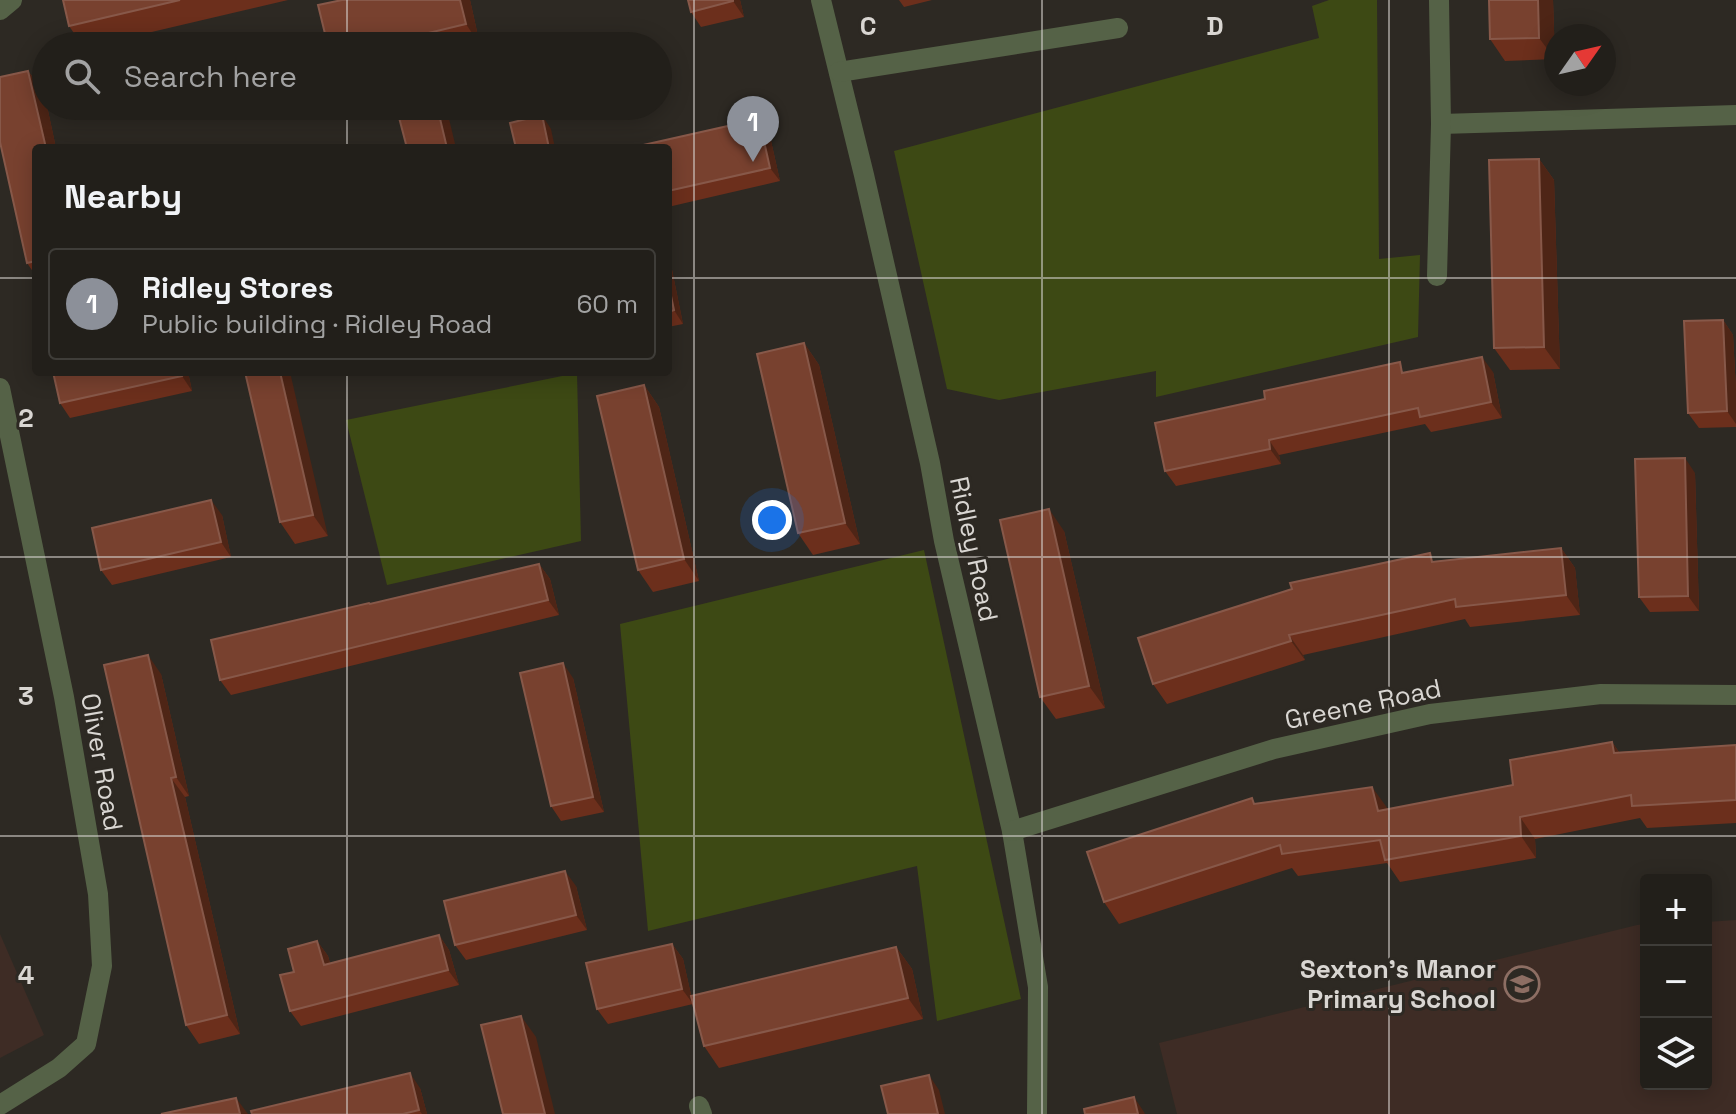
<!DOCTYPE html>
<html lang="en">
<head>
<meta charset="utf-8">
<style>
  :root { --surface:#221f1a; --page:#2a2723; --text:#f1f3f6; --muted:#a2a2a2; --line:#3f3d39; --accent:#8c9099 }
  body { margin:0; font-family:"Space Grotesk",sans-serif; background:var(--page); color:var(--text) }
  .controls { position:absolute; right:24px; bottom:24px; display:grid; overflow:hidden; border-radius:8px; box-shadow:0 4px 20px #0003 }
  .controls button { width:72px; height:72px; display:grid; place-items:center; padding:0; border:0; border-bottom:2px solid var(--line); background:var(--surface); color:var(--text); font:40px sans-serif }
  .compass { position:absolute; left:1544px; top:24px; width:72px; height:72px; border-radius:50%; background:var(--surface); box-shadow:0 4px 20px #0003; rotate:56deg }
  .you { position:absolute; left:772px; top:520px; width:28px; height:28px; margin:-20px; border:6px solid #fff; border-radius:50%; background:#1a73e8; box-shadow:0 0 0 12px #1a73e833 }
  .badge { display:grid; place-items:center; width:52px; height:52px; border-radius:50%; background:var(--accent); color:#fff; font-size:26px; font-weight:700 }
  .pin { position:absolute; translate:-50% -66px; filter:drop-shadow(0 2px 4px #0008) }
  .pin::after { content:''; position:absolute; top:42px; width:28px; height:24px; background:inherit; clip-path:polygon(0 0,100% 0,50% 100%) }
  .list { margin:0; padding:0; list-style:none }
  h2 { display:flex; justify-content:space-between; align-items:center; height:104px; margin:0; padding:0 32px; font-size:34px }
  h2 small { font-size:26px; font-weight:400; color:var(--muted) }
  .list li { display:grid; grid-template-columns:52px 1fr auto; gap:24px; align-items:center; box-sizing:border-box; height:112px; margin:0 16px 16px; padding:0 16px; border:2px solid var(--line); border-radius:8px }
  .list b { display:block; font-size:30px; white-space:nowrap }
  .list p { margin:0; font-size:26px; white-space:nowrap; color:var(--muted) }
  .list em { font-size:26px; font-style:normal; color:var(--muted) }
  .icon { flex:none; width:44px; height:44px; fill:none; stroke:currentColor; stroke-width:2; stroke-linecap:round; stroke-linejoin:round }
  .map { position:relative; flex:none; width:1736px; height:1114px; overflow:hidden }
  .search { position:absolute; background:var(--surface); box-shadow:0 4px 20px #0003; left:32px; top:32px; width:640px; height:88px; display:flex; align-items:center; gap:20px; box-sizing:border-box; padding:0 28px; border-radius:44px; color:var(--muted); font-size:30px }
  .panel { position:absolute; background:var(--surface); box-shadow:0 4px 20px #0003; left:32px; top:144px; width:640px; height:232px; border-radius:8px }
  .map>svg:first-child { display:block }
</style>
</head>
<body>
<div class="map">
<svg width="1736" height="1114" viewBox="0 0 1736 1114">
  <rect width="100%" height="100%" fill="#2d2923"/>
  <g fill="#3e2c25">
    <polygon points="1736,920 1736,1114 1177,1114 1159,1043 1637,925 1646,924 1646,1084 1706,1084 1706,922"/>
    <polygon points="0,934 44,1035 0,1058"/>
  </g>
  <g fill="#3d4914">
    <polygon points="1329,0 1377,0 1379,259 1420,255 1418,337 1156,397 1156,371 999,400 947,389 894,151 1319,38 1312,6"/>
    <polygon points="577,373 581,541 387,585 346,420"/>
    <polygon points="924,550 1021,999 937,1021 917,866 648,931 620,624"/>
  </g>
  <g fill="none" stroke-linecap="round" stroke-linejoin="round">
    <g stroke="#556247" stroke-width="20">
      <polyline points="821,0 864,175 930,463 944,541 1012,831 1038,987 1037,1114"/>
      <polyline points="0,10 12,0"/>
      <polyline points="839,72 1118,28"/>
      <polyline points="1441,124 1736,115"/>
      <polyline points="1437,276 1441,124 1439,0"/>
      <polyline points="0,388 64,697 98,894 102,966 86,1044 59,1068 0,1105"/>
      <polyline points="1012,831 1274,749 1430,714 1601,694 1736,695"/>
      <polyline points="699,1106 702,1114"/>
    </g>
  </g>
  <g fill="#6c2f1c">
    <polygon points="63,0 288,0 92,46 83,46 69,26"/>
    <polygon points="470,0 480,45 473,46 328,46"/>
    <polygon points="688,0 740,0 744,17 701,27 691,12"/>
    <polygon points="899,0 932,0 904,7"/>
    <polygon points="1489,0 1553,0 1555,59 1505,61 1490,39"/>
    <polygon points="28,71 44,92 56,148 36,148 36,276 27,263"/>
    <polygon points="759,119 769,132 780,181 668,207 668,148"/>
    <polygon points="1539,159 1554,180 1560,369 1510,370 1494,348"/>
    <polygon points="668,250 683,324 668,327"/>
    <polygon points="1723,320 1733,335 1736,390 1736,427 1699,428 1688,413"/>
    <polygon points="804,343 819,365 860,544 813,555 798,533"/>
    <polygon points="53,372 188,372 192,391 70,418 60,403"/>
    <polygon points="245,372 328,536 295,544 280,522"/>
    <polygon points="1407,372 1493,372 1502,418 1431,432 1425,424 1279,455 1281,464 1176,486 1165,471"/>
    <polygon points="644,385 659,407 699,581 653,592 638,570"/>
    <polygon points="1695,473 1699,611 1650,612 1639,597"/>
    <polygon points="222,515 231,557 112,585 101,570"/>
    <polygon points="1064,531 1105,708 1056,719 1040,697"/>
    <polygon points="1561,548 1575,568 1580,615 1470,627 1465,619 1303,655 1305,660 1167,704 1153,684 1436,561"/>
    <polygon points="539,564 550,579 559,615 231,695 220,680"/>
    <polygon points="161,674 189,796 185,797 240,1034 199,1044 186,1025"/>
    <polygon points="573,678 604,812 561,821 551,806"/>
    <polygon points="1612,742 1619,752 1736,745 1736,823 1647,828 1640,818 1535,839 1536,858 1400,882 1387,863 1298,876 1292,868 1119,924 1104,902 1256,804 1388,809 1513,785"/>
    <polygon points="576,886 587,930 466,960 455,945"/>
    <polygon points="439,935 449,950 459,985 301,1026 290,1011 294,972 317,941 328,956 330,963"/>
    <polygon points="672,944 683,959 693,1004 608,1024 597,1009"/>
    <polygon points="896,947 912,969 923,1019 719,1068 704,1046"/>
    <polygon points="420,1088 427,1114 252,1114"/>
  </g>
  <g fill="#4e2516">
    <polygon points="460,0 470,0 480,45 466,24"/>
    <polygon points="733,0 740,0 744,17 733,1"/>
    <polygon points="1538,0 1553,0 1555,59 1539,38"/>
    <polygon points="420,35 427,46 422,46"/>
    <polygon points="28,71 44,92 56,148 46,148"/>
    <polygon points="437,106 446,106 456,148 447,148"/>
    <polygon points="542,115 551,129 555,148 549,148"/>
    <polygon points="759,119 769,132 780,181 770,168"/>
    <polygon points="1539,159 1554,180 1560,369 1544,347"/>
    <polygon points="668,250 683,324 674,310 668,282"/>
    <polygon points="1723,320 1733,335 1736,390 1736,424 1727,411"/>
    <polygon points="804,343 819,365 860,544 845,523"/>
    <polygon points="1482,357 1493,372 1502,418 1491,402"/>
    <polygon points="181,372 188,372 192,391 182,376"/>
    <polygon points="280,372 290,372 328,536 313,515"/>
    <polygon points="644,385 659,407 699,581 684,559"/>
    <polygon points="1269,440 1279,455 1281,464 1270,449"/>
    <polygon points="1685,458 1695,473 1699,611 1688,596"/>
    <polygon points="211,500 222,515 231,557 221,542"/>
    <polygon points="1049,509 1064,531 1105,708 1089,686"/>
    <polygon points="1561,548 1575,568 1580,615 1566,595"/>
    <polygon points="539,564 550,579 559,615 548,600"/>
    <polygon points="1289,635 1303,655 1305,660 1291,641"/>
    <polygon points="148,655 161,674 189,796 176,777"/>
    <polygon points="563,663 573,678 604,812 593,797"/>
    <polygon points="1612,742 1627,764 1614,753"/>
    <polygon points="171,778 185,797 240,1034 227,1015"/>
    <polygon points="1372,787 1388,809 1378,811"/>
    <polygon points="1520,817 1535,839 1536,858 1521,836"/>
    <polygon points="565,871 576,886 587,930 576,915"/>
    <polygon points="439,935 449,950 459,985 448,970"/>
    <polygon points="317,941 328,956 335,980 324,965"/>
    <polygon points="672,944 683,959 693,1004 682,989"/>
    <polygon points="896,947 912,969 923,1019 908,998"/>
    <polygon points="521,1016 536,1037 555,1114 545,1114"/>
    <polygon points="410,1073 420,1088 427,1114 422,1114 419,1110"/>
    <polygon points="929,1075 939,1090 945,1114 938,1114"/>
    <polygon points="1134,1097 1144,1112 1145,1114 1138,1114"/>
    <polygon points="236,1098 248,1114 240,1114"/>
  </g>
  <g fill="#78412f" stroke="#875849" stroke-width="2">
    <polygon points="63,0 180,0 69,26"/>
    <polygon points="342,0 460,0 466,24 420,35 422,46 382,46 381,44 372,46 328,46 318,5"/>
    <polygon points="688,0 733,0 733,1 691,12"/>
    <polygon points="1489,0 1538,0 1539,38 1490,39"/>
    <polygon points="28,71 46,148 36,148 36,261 27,263 0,142 0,77"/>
    <polygon points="396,106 437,106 447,148 407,148"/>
    <polygon points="542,115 549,148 516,148 510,123"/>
    <polygon points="759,119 770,168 668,191 668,148 630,148"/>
    <polygon points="1539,159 1544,347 1494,348 1489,160"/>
    <polygon points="668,282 674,310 668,312"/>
    <polygon points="1723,320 1727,411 1688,413 1684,321"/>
    <polygon points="804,343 845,523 798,533 757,354"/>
    <polygon points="1482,357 1491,402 1420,417 1418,408 1269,440 1270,449 1165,471 1155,423 1265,399 1264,391 1400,362 1402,373"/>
    <polygon points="53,372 181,372 182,376 60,403"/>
    <polygon points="245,372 280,372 313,515 280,522"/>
    <polygon points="644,385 684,559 638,570 597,396"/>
    <polygon points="1685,458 1688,596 1639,597 1635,459"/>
    <polygon points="211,500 221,542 101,570 92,528"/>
    <polygon points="1049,509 1089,686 1040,697 1000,520"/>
    <polygon points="1561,548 1566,595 1456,607 1455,599 1289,635 1291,641 1153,684 1138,638 1292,589 1290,583 1430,553 1432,562"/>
    <polygon points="539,564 548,600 220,680 211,640 369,603 370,604"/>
    <polygon points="148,655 176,777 171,778 227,1015 186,1025 104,665"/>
    <polygon points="563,663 593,797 551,806 520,673"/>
    <polygon points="1612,742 1614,753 1736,745 1736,800 1632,806 1631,795 1520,817 1521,836 1385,860 1380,840 1282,854 1280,845 1104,902 1087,852 1252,798 1254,804 1372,787 1378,811 1513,785 1510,760"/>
    <polygon points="565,871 576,915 455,945 444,901"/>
    <polygon points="439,935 448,970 290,1011 280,975 294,972 288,949 317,941 324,965"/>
    <polygon points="672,944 682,989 597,1009 586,963"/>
    <polygon points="896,947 908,998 704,1046 691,996"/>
    <polygon points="521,1016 545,1114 503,1114 481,1025"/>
    <polygon points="410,1073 419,1110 403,1114 252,1114 251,1111"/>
    <polygon points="929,1075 938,1114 888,1114 881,1086"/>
    <polygon points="1134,1097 1138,1114 1085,1114 1084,1109"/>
    <polygon points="236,1098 240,1114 161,1114"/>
  </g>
  <path fill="none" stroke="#d9d6d2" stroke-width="2" stroke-opacity="0.55" d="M347 0V46M694 0V1114M1042 0V1114M1389 0V1114M347 106V148M0 278H36M668 278H1736M347 372V1114M0 557H1736M0 836H1736"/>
  <defs>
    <symbol id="school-ring" viewBox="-11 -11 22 22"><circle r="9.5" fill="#2d2923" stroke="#8d6e63" stroke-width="1.5"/><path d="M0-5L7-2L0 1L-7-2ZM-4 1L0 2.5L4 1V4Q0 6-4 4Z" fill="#8d6e63"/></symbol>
  </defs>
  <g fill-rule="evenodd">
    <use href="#school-ring" x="1502" y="964" width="40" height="40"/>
  </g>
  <g text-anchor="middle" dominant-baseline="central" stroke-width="6" stroke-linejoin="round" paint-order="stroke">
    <g font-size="26" fill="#d9d6d2" stroke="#2d2923">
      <text transform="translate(974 549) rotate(78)">Ridley Road</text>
      <text transform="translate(1363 704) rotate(-12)">Greene Road</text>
      <text transform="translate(102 762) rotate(80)">Oliver Road</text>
    </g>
    <g font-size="26" font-weight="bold" fill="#d9d6d2" stroke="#2d2923" text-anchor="end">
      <text x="1496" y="969">Sexton's Manor<tspan x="1496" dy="30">Primary School</tspan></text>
    </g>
  </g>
  <g font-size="26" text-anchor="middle" font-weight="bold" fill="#d9d6d2" stroke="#2d2923" stroke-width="6" stroke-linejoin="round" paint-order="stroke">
    <text x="868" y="35">C</text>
    <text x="1215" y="35">D</text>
    <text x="26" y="427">2</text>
    <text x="26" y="705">3</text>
    <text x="26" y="984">4</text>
  </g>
</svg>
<div class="controls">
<button>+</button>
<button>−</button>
<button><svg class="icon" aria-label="layers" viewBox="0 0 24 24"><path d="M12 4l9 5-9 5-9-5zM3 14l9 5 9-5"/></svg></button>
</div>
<svg class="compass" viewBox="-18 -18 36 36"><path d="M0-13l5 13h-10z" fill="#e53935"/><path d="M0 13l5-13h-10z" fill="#a2a2a2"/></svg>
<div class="you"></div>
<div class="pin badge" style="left:753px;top:162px">1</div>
<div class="search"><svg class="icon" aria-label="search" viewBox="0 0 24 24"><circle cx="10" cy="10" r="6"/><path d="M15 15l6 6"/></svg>Search here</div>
<section class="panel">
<h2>Nearby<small></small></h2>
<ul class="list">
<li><span class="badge">1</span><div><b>Ridley Stores</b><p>Public building · Ridley Road</p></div><em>60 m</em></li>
</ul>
</section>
</div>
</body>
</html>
